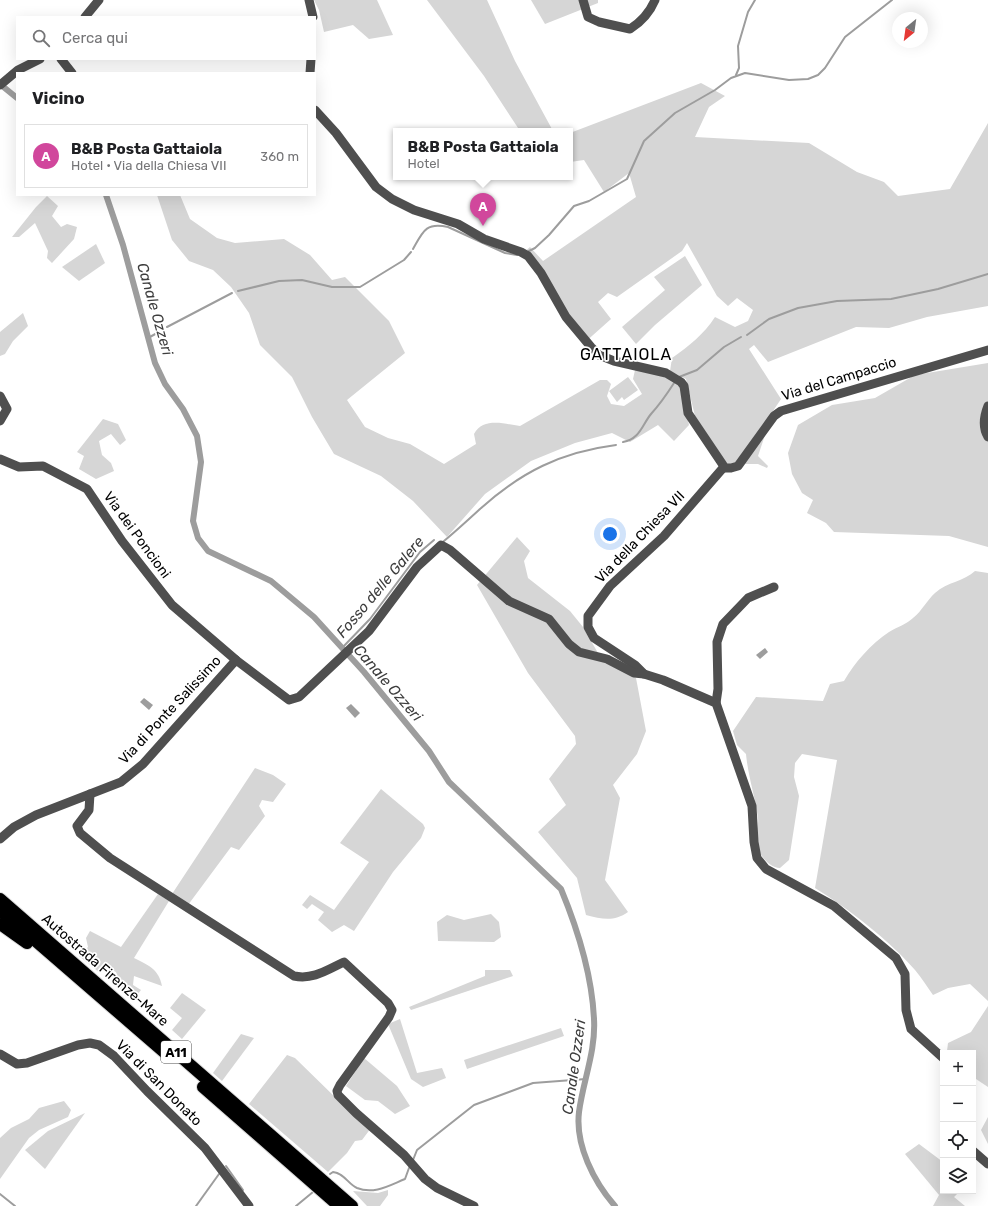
<!DOCTYPE html>
<html lang="it">
<head>
<meta charset="utf-8">
<style>
  :root { --surface:#fff; --page:#f2f2f2; --text:#202124; --muted:#757577; --line:#e0e0e0; --accent:#000 }
  body { margin:0; font-family:Rubik,sans-serif; background:var(--page); color:var(--text) }
  .controls { position:absolute; right:12px; bottom:12px; display:grid; overflow:hidden; border-radius:0px; box-shadow:0 4px 16px #0002 }
  .controls button { width:36px; height:36px; display:grid; place-items:center; padding:0; border:0; border-bottom:1px solid var(--line); background:var(--surface); color:var(--text); font:20px sans-serif }
  .compass { position:absolute; left:892px; top:12px; width:36px; height:36px; border-radius:50%; background:var(--surface); box-shadow:0 4px 16px #0002; rotate:209deg }
  .you { position:absolute; left:610px; top:534px; width:14px; height:14px; margin:-10px; border:3px solid #fff; border-radius:50%; background:#1a73e8; box-shadow:0 0 0 6px #1a73e833 }
  .badge { display:grid; place-items:center; width:26px; height:26px; border-radius:50%; background:var(--accent); color:#fff; font-size:13px; font-weight:700 }
  .pin { position:absolute; translate:-50% -33px; filter:drop-shadow(0 1px 2px #0008) }
  .pin::after { content:''; position:absolute; top:21px; width:14px; height:12px; background:inherit; clip-path:polygon(0 0,100% 0,50% 100%) }
  .popup { position:absolute; left:393px; top:128px; width:180px; height:52px; box-sizing:border-box; display:grid; place-content:center; border-radius:0px; background:var(--surface); filter:drop-shadow(0 1px 3px #0005); font-size:13px; white-space:nowrap; color:var(--muted) }
  .popup b { font-size:15px; color:var(--text) }
  .popup::after { content:''; position:absolute; left:50%; top:100%; margin-left:-8px; border:8px solid transparent; border-top-color:var(--surface) }
  .list { margin:0; padding:0; list-style:none }
  h2 { display:flex; justify-content:space-between; align-items:center; height:52px; margin:0; padding:0 16px; font-size:17px }
  h2 small { font-size:13px; font-weight:400; color:var(--muted) }
  .list li { display:grid; grid-template-columns:26px 1fr auto; gap:12px; align-items:center; box-sizing:border-box; height:64px; margin:0 8px 8px; padding:0 8px; border:1px solid var(--line); border-radius:0px }
  .list b { display:block; font-size:15px; white-space:nowrap }
  .list p { margin:0; font-size:13px; white-space:nowrap; color:var(--muted) }
  .list em { font-size:13px; font-style:normal; color:var(--muted) }
  .icon { flex:none; width:22px; height:22px; fill:none; stroke:currentColor; stroke-width:2; stroke-linecap:round; stroke-linejoin:round }
  .map { position:relative; flex:none; width:988px; height:1206px; overflow:hidden }
  .search { position:absolute; background:var(--surface); box-shadow:0 4px 16px #0002; left:16px; top:16px; width:300px; height:44px; display:flex; align-items:center; gap:10px; box-sizing:border-box; padding:0 14px; border-radius:0px; color:var(--muted); font-size:15px }
  .panel { position:absolute; background:var(--surface); box-shadow:0 4px 16px #0002; left:16px; top:72px; width:300px; height:124px; border-radius:0px }
  .map>svg:first-child { display:block }
</style>
</head>
<body>
<div class="map">
<svg width="988" height="1206" viewBox="0 0 988 1206">
  <rect width="100%" height="100%" fill="#fff"/>
  <g fill="#d6d6d6">
    <polygon points="314,0 377,0 393,35 369,39 353,25 324,32 319,10"/>
    <polygon points="427,0 487,0 515,61 553,131 520,131 484,76"/>
    <polygon points="531,0 598,0 598,3 545,24"/>
    <path d="M701 83 725 96 709 107 695 137 809 143 857 172 884 182 898 196 950 189 988 123V306L927 317 889 328 856 327 768 362 754 345 749 349 781 399 773 411 758 456 768 466 767 468 758 464H727L695 416 686 379 670 371 672 358C689 346 704 334 715 317L735 327 748 321 753 310 737 298 728 306 717 296 687 243 682 251 617 297 608 293 598 302 611 319 583 344 531 263 521 255 530 247 543 261 636 197 629 173 604 192 584 160 570 162V133Z"/>
    <path d="M157 195H180L190 219 217 238 235 243 284 239 310 255 332 280 345 277 389 321 405 353 347 400 365 427 388 438 410 444 444 464 476 444 474 434C483 417 505 424 520 426L600 380H607L611 384 607 396 611 404 624 406 642 394 633 379 635 370 656 374 680 383 689 425 674 441 658 425 630 442 612 433 575 443 531 461 485 494 447 537 413 501 381 476 334 454 312 417 292 377 260 345 249 313 231 287 213 270 189 261 172 240Z"/>
    <polygon points="47,196 58,206 52,216 61,227 67,224 77,227 74,239 52,263 47,258 48,251 35,223 19,237 12,237 36,207"/>
    <polygon points="96,244 105,263 79,281 62,267"/>
    <polygon points="685,256 702,285 655,325 636,344 622,327 665,290 654,277"/>
    <polygon points="23,313 28,326 13,341 5,354 0,356 0,332"/>
    <polygon points="988,363 988,547 949,536 834,532 826,523 807,513 813,500 802,493 792,474 788,453 798,425 832,405 875,398 915,375"/>
    <polygon points="628,377 638,390 624,400 622,397 617,402 609,391"/>
    <polygon points="103,419 118,424 126,440 120,445 111,434 99,441 102,455 111,463 114,471 96,479 79,469 84,456 77,452"/>
    <path d="M517 537 530 551 524 561 528 578 570 611 583 627 602 660 636 678 646 731 637 754 613 785 620 798 605 880 628 912C614 922 602 919 586 915L577 878 538 832 566 805 549 779 576 744 575 736 528 673 477 585Z"/>
    <path d="M975 571 988 573V1001L970 984 948 988 933 995C927 987 922 978 915 970 888 939 850 910 815 888L837 760 802 754 795 763 794 777 799 796 789 860 780 868C770 868 760 856 757 846 755 837 759 827 758 818 755 796 748 776 746 754L737 745 733 731 756 697 823 701 830 684 844 681C855 662 871 644 889 632 897 627 907 624 913 618 922 611 927 600 935 593 947 582 965 581 975 571Z"/>
    <polygon points="255,768 273,775 286,784 273,802 262,800 259,806 265,816 239,850 231,847 188,905 172,894"/>
    <polygon points="381,789 423,824 425,828 421,838 393,872 354,931 344,925 332,932 318,920 324,912 312,904 307,909 302,905 310,895 334,910 369,862 340,843"/>
    <path d="M158 894 169 901 134 958C148 965 159 969 162 986L134 976 133 985 141 990 132 1001 115 984 119 981 116 972 106 967 100 973 79 956 88 947 86 938 90 931 121 947Z"/>
    <polygon points="491,914 499,922 501,937 494,942 438,941 437,922 447,915 464,920"/>
    <polygon points="485,970 510,970 513,976 411,1010 409,1007 485,976"/>
    <polygon points="182,993 206,1010 182,1039 172,1030 182,1018 170,1008"/>
    <polygon points="988,1006 988,1087 973,1077 973,1053 949,1053 947,1051 948,1043 971,1032"/>
    <polygon points="400,1019 417,1073 442,1068 446,1078 423,1087 411,1079 388,1024"/>
    <polygon points="561,1028 564,1036 467,1069 464,1060"/>
    <polygon points="241,1034 254,1038 222,1081 213,1073"/>
    <polygon points="287,1055 295,1058 337,1099 371,1128 362,1140 355,1141 347,1153 328,1172 249,1104"/>
    <polygon points="364,1058 397,1086 410,1106 395,1114 378,1101 365,1100 346,1086"/>
    <polygon points="64,1101 71,1110 68,1117 39,1130 29,1138 0,1179 0,1138 11,1128 29,1119 39,1108"/>
    <polygon points="85,1113 45,1169 25,1150 48,1131"/>
    <polygon points="988,1117 988,1144 981,1130"/>
    <polygon points="919,1144 943,1162 943,1191 960,1191 954,1197 965,1206 933,1206 939,1195 905,1154"/>
    <polygon points="388,1190 388,1195 380,1206 367,1206 353,1191 378,1193"/>
  </g>
  <g fill="#9d9d9d">
    <polygon points="765,648 768,652 760,659 756,655"/>
    <polygon points="144,698 153,705 149,710 140,702"/>
    <polygon points="351,704 360,713 355,718 346,708"/>
  </g>
  <g fill="none" stroke-linecap="round" stroke-linejoin="round">
    <g stroke="#9d9d9d" stroke-width="2">
      <polyline points="736,75 739,68 738,46 748,12 755,0"/>
      <path d="M413 249C423 231 426 222 448 227L505 253 517 255"/>
      <polyline points="529,251 535,248 549,235 574,206 589,201 627,179 644,141 675,113 715,90 731,78 745,73 789,80 808,79 818,75 825,68 845,37 892,0"/>
      <polyline points="238,291 279,281 302,280 332,287 360,287 404,260 411,252"/>
      <polyline points="167,327 232,293"/>
      <polyline points="747,335 769,319 798,308 837,301 891,299 938,289 988,274"/>
      <polyline points="148,338 159,332"/>
      <polyline points="679,377 697,370 724,347 741,337"/>
      <path d="M623 442C640 439 642 425 651 414 660 404 667 394 674 383"/>
      <path d="M444 541C456 531 468 520 480 509 521 472 561 452 616 445"/>
      <polyline points="342,648 370,619 420,552 434,540"/>
      <polyline points="413,1160 417,1150 474,1105 533,1083 586,1079"/>
      <polyline points="226,1166 243,1190"/>
      <path d="M330 1174 333 1172C344 1173 348 1184 357 1188 374 1195 390 1185 405 1179L409 1168"/>
      <polyline points="0,1194 15,1206"/>
      <polyline points="196,1206 219,1174"/>
      <polyline points="296,1206 313,1192"/>
    </g>
    <g stroke="#9d9d9d" stroke-width="6">
      <polyline points="0,84 17,98"/>
      <path d="M106 195 123 245 155 363 165 384 183 409 197 436 201 462 193 521 198 538 208 551 271 581 314 617 364 672 429 751 449 782 561 889C578 930 592 975 594 1019 596 1051 583 1081 579 1112 575 1145 594 1182 615 1206"/>
    </g>
    <defs>
      <g id="highway">
        <polyline points="0,899 352,1206"/>
        <polyline points="0,910 164,1052"/>
        <polyline points="0,924 27,943"/>
        <polyline points="203,1087 339,1206"/>
      </g>
    </defs>
    <use href="#highway" stroke="#dbdbdb" stroke-width="14"/>
    <g stroke="#4f4f4f" stroke-width="9">
      <polyline points="309,0 313,17"/>
      <path d="M583 0 588 17 599 22 630 29C641 22 650 12 655 0"/>
      <polyline points="85,17 99,0"/>
      <polyline points="61,59 72,73"/>
      <polyline points="310,73 311,59"/>
      <polyline points="0,85 18,70 40,59"/>
      <polyline points="315,110 336,133 376,187 392,199 414,210 458,224 484,239 521,252 528,256 541,273 566,317 591,347 599,355 614,361 666,373 681,382 684,386 688,413 723,465 723,468 664,536 610,586 588,616 588,627 594,638 635,665 644,674"/>
      <polyline points="0,396 7,409 0,421"/>
      <path d="M988 406C984 416 982 427 988 437"/>
      <polyline points="0,459 19,467 43,466 87,489 122,541 172,605 236,660"/>
      <polyline points="723,468 731,468 738,466 774,416 781,411 988,350"/>
      <polyline points="716,703 718,689 717,642 723,624 748,598 774,587"/>
      <path d="M90 794 89 810 77 826 80 833 110 858 294 976C313 980 327 970 344 962L388 1003 392 1010 389 1017 340 1085 337 1091 338 1095 356 1113 404 1155 425 1179 437 1188 474 1206"/>
      <polyline points="0,839 14,827 36,815 121,782 143,764 236,660 289,700 299,697 369,631 417,567 441,545 450,550 509,601 549,619 569,644 579,652 607,659 634,673 644,674 663,680 716,703 752,806 754,842 757,858 766,869 834,906 896,958 905,974 906,1010 911,1029 943,1058"/>
      <polyline points="0,1054 17,1064 27,1063 78,1045 90,1043 99,1045 114,1056 147,1091 205,1148 249,1206"/>
      <polyline points="973,1151 988,1164"/>
    </g>
    <use href="#highway" stroke="#000" stroke-width="12"/>
  </g>
  <g text-anchor="middle" dominant-baseline="central" stroke-width="3.5" stroke-linejoin="round" paint-order="stroke">
    <rect fill="#fff" stroke="#4c4c4c" stroke-width="1" x="161" y="1041" width="30" height="22" rx="3"/>
    <g font-size="13" font-weight="bold" fill="#000">
      <text x="176" y="1052">A11</text>
    </g>
    <g font-size="14" fill="#000" stroke="#fff">
      <text transform="translate(839 379) rotate(-17)">Via del Campaccio</text>
      <text transform="translate(137 535) rotate(54)">Via dei Poncioni</text>
      <text transform="translate(640 537) rotate(-46)">Via della Chiesa VII</text>
      <text transform="translate(170 710) rotate(-47)">Via di Ponte Salissimo</text>
      <text transform="translate(105 970) rotate(41)">Autostrada Firenze-Mare</text>
      <text transform="translate(159 1083) rotate(45)">Via di San Donato</text>
    </g>
    <g font-size="15" font-style="italic" fill="#3e3e3e" stroke="#fff">
      <text transform="translate(155 309) rotate(74)">Canale Ozzeri</text>
      <text transform="translate(380 587) rotate(-50)">Fosso delle Galere</text>
      <text transform="translate(388 683) rotate(49)">Canale Ozzeri</text>
      <text transform="translate(574 1067) rotate(-82)">Canale Ozzeri</text>
    </g>
    <g font-size="16" letter-spacing="1" fill="#000" stroke="#fff">
      <text x="626" y="354">GATTAIOLA</text>
    </g>
  </g>
</svg>
<div class="controls">
<button>+</button>
<button>−</button>
<button><svg class="icon" aria-label="locate" viewBox="0 0 24 24"><circle cx="12" cy="12" r="6"/><path d="M12 2v4M12 18v4M2 12h4M18 12h4"/></svg></button>
<button><svg class="icon" aria-label="layers" viewBox="0 0 24 24"><path d="M12 4l9 5-9 5-9-5zM3 14l9 5 9-5"/></svg></button>
</div>
<svg class="compass" viewBox="-18 -18 36 36"><path d="M0-13l5 13h-10z" fill="#e53935"/><path d="M0 13l5-13h-10z" fill="#757577"/></svg>
<div class="you"></div>
<div class="pin badge" style="left:483px;top:226px;background:#d1479c">A</div>
<div class="popup"><b>B&amp;B Posta Gattaiola</b>Hotel</div>
<div class="search"><svg class="icon" aria-label="search" viewBox="0 0 24 24"><circle cx="10" cy="10" r="6"/><path d="M15 15l6 6"/></svg>Cerca qui</div>
<section class="panel">
<h2>Vicino<small></small></h2>
<ul class="list">
<li><span class="badge" style="background:#d1479c">A</span><div><b>B&amp;B Posta Gattaiola</b><p>Hotel · Via della Chiesa VII</p></div><em>360 m</em></li>
</ul>
</section>
</div>
</body>
</html>
